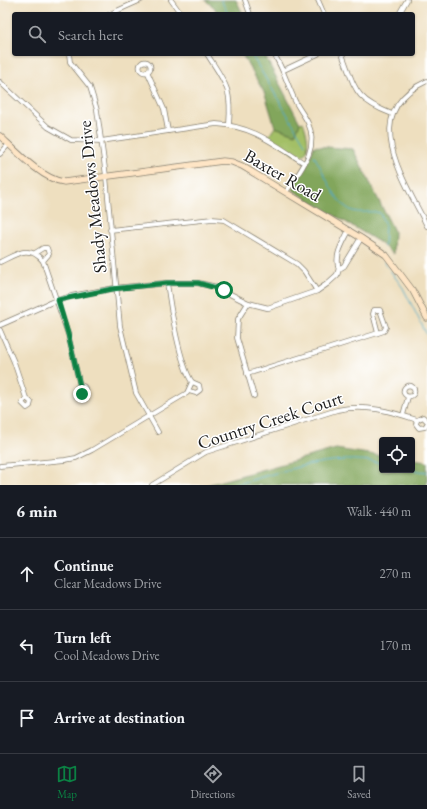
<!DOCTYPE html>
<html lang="en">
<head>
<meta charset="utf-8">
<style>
  :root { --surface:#171b24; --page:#242831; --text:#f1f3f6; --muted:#9ea1a6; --line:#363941; --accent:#0b8043 }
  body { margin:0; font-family:"EB Garamond",serif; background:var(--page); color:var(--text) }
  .controls { position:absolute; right:12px; bottom:12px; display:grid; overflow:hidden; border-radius:4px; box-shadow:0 1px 3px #0004 }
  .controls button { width:36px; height:36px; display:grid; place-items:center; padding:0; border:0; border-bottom:1px solid var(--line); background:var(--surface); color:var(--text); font:20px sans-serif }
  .stop { position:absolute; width:12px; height:12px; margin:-9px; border:3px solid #0b8043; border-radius:50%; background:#fff }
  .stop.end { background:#0b8043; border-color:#fff; box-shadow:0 1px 4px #0008 }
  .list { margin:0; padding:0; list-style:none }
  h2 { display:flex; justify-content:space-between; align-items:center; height:52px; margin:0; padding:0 16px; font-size:17px }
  h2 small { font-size:13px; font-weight:400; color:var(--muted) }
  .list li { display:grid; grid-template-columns:26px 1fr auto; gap:12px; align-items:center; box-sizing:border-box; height:72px; padding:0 16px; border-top:1px solid var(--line) }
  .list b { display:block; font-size:15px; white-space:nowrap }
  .list p { margin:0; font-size:13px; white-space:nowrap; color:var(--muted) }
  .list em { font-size:13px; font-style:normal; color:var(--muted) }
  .icon { flex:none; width:22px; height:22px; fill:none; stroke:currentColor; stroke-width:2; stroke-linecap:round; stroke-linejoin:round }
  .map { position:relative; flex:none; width:427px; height:485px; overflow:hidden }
  .search { position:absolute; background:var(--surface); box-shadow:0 1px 3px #0004; left:12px; right:12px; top:12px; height:44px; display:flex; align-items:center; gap:10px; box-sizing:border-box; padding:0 14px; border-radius:4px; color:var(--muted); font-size:15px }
  .sheet { height:268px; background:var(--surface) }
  nav { display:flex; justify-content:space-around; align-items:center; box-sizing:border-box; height:56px; border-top:1px solid var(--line); background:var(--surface); font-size:11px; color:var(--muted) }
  nav a { display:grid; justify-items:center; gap:2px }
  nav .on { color:var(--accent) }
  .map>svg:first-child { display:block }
</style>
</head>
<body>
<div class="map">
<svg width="427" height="485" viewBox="0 0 427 485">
  <rect width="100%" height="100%" fill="#fff"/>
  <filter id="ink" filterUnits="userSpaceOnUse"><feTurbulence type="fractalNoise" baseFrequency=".025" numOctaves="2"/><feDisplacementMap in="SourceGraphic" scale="8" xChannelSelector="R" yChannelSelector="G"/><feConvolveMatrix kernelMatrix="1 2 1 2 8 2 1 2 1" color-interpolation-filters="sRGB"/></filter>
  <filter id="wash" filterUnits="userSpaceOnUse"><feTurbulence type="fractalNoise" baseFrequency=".012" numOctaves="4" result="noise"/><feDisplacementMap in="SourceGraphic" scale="16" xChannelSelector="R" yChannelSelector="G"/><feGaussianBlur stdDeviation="0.9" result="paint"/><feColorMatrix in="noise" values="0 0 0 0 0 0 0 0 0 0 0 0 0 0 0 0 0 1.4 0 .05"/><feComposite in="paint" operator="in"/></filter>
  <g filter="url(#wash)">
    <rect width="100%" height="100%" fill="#eedfbf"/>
    <path fill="#a3bf66" stroke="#606e41" d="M303 122C306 130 314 155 299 156L268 137 275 127 295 134 300 123Z"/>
    <g fill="#82a65b" stroke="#4f613c">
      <polygon points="205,0 236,0 243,14 218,14 214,7"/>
      <polygon points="242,54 264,54 300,123 295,134 275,127 265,94"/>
      <polygon points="314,146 353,149 394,231 393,254 379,242 294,191 293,188 308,162"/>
      <polygon points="336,449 382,456 382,470 412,470 412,460 427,462 427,485 207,485"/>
    </g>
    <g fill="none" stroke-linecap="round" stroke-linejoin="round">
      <g stroke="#4aaac9" stroke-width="1">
        <polyline points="221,0 228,14"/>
        <polyline points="251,54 305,144"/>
        <path d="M314 156C324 171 335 205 353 211 361 214 371 210 380 213L385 225 384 247"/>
        <polyline points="384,262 403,288 427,335"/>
        <polyline points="412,470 427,472"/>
        <path d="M234 485C282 472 332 452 382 463"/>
      </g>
    </g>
  </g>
  <g filter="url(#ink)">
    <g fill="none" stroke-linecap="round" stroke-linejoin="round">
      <defs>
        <g id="minor">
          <polyline points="171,0 181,14"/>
          <polyline points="245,0 250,14"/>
          <polyline points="318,0 324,14"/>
          <polyline points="110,14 141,0"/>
          <polyline points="399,14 407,0"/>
          <polyline points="69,54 70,62 90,87 97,110 106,176 120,326 136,393 158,432"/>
          <path d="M207 54C226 84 232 88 229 125"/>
          <path d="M274 54C283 69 286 80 293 96 296 106 304 114 308 123 320 149 300 171 286 192"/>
          <path d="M342 54C356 90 354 99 392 114"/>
          <circle cx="145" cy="67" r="5.5"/>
          <polyline points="284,70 318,54"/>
          <polyline points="147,71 164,109 168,131"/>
          <path d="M427 81C357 113 404 179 427 226"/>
          <path d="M0 82 48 127 71 140 101 141 216 124C253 126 274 144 304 163"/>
          <polyline points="0,154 9,144"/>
          <polyline points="110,230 212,219 224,220 297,264 304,271 317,291"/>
          <polyline points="35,253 43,248 47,248 49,254 43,261"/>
          <path d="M0 262C17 254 29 244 43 261L68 334 80 386"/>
          <polyline points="248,303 238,319 237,338 254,396"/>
          <polyline points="0,330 14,362 26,398 31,402 30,406 27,408 22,403 26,398"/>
          <polyline points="247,374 378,333 384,331 386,327 380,310 374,310 373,314 378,333"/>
          <circle cx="409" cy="391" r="5.5"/>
          <circle cx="81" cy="390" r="4.5"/>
          <polyline points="189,391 196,393 200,390 199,385 192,382"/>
          <polyline points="403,415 408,397"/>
          <polyline points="417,420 416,424 419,428 425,427 427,424"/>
          <path d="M0 466 65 460 76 458 92 450 187 393 192 382C180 365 170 306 167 283"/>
          <path d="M152 485 206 452 337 410C365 404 390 411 417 420L423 417 427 421"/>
        </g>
        <g id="tertiary">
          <path d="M339 269C334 255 343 243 349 230"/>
          <polyline points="0,325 52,302 72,296 116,288 167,283 198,283 216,287 248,303 268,308 317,291 327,284 337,275 339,269 344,266 361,238"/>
        </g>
        <path id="secondary" d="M0 136C16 151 43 180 64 182L223 161 232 162 242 166 361 238 386 255 413 291 427 318"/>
      </defs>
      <use href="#minor" stroke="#857e6e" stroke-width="5.5"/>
      <use href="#tertiary" stroke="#857e6e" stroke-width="6"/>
      <use href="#secondary" stroke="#857e6e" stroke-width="7"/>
      <use href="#minor" stroke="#fff" stroke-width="4"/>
      <use href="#tertiary" stroke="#fff" stroke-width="4.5"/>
      <use href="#secondary" stroke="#fee5c5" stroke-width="5.5"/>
    </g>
  </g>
  <g fill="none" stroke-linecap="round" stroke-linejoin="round" filter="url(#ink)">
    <polyline stroke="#0b8043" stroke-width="5" points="82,394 78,393 76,390 80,386 68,334 58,300 112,289 167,283 198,283 224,290"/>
  </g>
  <g text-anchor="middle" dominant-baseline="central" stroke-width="3" stroke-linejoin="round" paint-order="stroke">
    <g font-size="18" fill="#1c1c1c" stroke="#fff">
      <text transform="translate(283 175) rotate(30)">Baxter Road</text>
      <text transform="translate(92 197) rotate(-96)">Shady Meadows Drive</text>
      <text transform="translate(270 420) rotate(-18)">Country Creek Court</text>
    </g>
  </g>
</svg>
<div class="controls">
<button><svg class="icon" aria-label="locate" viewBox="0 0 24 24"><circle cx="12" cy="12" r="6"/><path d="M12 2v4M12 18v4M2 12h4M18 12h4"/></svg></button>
</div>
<div class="stop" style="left:224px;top:290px"></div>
<div class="stop end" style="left:82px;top:394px"></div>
<div class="search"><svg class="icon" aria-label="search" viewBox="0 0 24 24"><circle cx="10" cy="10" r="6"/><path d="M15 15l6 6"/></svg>Search here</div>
</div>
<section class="sheet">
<h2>6 min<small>Walk · 440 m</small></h2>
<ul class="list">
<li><svg class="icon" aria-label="ahead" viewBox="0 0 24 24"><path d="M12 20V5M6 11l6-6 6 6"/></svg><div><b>Continue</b><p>Clear Meadows Drive</p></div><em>270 m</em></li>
<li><svg class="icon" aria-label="left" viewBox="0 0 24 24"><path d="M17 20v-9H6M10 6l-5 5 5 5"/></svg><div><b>Turn left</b><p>Cool Meadows Drive</p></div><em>170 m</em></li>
<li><svg class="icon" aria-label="arrive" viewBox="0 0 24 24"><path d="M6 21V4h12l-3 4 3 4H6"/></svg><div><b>Arrive at destination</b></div></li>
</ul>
</section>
<nav>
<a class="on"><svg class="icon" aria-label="map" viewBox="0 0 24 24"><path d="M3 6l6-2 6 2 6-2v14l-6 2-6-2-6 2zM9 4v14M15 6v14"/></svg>Map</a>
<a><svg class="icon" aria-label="directions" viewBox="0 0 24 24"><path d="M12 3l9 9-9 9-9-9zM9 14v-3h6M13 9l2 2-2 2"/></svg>Directions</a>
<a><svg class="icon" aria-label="saved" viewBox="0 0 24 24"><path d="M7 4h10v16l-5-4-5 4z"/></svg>Saved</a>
</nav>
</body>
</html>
